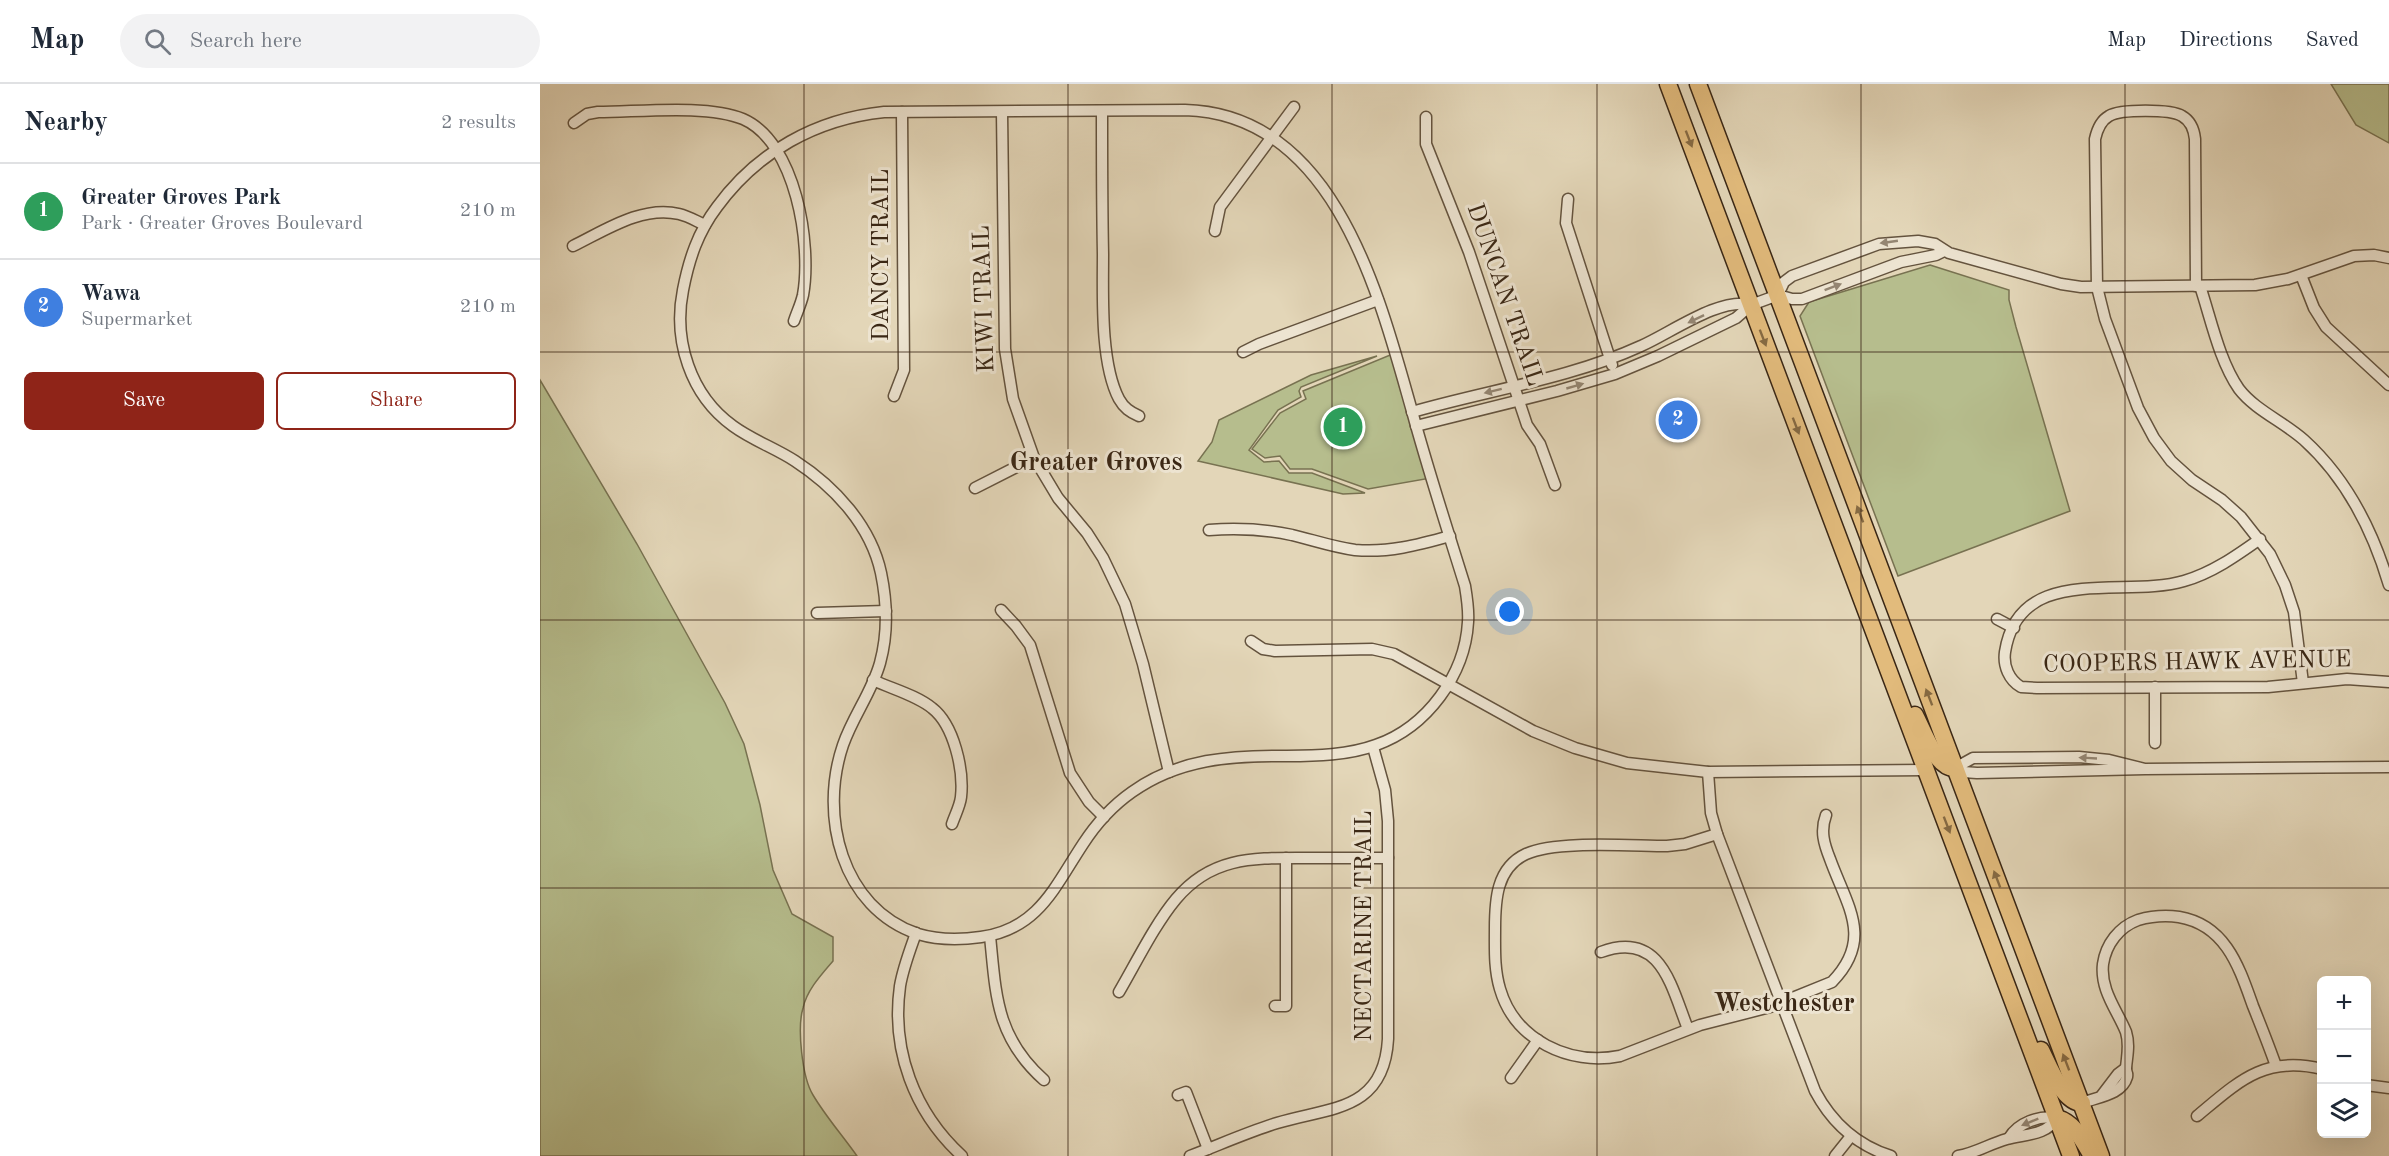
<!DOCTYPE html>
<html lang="en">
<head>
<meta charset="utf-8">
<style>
  :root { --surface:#fff; --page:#f2f2f3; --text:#1f2937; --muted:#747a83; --line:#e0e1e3; --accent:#8f2418 }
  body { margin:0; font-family:"Old Standard TT",serif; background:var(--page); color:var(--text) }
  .controls { position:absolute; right:18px; bottom:18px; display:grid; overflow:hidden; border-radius:9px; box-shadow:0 6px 24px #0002 }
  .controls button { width:54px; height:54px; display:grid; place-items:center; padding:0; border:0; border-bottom:2px solid var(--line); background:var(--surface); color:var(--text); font:30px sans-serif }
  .you { position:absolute; left:970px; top:528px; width:21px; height:21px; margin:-15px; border:4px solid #fff; border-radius:50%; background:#1a73e8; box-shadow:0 0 0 9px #1a73e833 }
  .badge { display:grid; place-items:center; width:39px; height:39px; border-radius:50%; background:var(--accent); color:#fff; font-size:20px; font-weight:700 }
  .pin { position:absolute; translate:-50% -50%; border:3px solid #fff; box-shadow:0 2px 6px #0006 }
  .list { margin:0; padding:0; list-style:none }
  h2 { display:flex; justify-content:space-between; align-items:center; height:78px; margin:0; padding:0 24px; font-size:26px }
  h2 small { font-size:20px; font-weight:400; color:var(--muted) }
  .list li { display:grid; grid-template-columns:39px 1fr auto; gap:18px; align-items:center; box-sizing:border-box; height:96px; padding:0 24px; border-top:2px solid var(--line) }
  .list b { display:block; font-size:22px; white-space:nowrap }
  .list p { margin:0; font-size:20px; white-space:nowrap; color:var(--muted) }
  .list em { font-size:20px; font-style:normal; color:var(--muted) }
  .actions { display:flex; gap:12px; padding:18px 24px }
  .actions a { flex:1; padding:14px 0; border:2px solid var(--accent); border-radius:9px; text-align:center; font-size:21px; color:var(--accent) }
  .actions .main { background:var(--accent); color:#fff }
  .icon { flex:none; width:33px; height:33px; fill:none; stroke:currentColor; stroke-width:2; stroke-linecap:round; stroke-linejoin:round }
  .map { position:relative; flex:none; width:1849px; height:1072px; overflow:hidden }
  header { display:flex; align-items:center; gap:36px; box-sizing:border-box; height:84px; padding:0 30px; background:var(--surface); border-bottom:2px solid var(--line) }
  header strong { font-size:28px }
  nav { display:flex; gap:33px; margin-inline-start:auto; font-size:21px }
  .search { width:420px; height:54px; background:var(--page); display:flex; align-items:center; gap:15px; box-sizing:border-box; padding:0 21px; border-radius:33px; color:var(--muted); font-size:22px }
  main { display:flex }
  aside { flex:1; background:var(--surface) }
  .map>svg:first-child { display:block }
</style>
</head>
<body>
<header>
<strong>Map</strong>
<div class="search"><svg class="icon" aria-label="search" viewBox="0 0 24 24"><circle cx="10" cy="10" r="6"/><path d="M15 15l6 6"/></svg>Search here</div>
<nav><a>Map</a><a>Directions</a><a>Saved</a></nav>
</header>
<main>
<aside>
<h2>Nearby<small>2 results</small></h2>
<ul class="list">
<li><span class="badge" style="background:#2e9e5b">1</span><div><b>Greater Groves Park</b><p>Park · Greater Groves Boulevard</p></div><em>210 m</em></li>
<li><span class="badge" style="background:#3f7fe0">2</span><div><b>Wawa</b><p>Supermarket</p></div><em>210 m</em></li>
</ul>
<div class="actions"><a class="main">Save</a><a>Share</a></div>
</aside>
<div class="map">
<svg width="1849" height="1072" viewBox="0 0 1849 1072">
  <rect width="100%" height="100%" fill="#e3d6b8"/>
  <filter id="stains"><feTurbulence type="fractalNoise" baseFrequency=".00333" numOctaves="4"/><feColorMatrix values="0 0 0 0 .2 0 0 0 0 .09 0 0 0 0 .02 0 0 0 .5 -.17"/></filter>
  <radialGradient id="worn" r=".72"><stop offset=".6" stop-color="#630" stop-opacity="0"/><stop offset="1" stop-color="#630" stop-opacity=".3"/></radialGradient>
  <g fill="#b6bd8d" stroke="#787251" stroke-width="1.5">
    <polygon points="1791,0 1849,0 1849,59 1816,41"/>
    <polygon points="1390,181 1469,206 1469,216 1476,243 1530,427 1358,492 1260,232 1269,218"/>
    <polygon points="855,269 891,394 828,405 772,385 750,385 740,372 725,374 712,365 740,329 766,315 763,307"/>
    <polygon points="837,272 761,303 759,307 761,313 738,326 709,366 724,378 739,377 749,389 772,389 825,409 803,410 658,377 672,358 679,336 771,291"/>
    <path d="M0 296 97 460 185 619 204 660 220 721 233 786 252 830 293 853V877C281 891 267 906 263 924 257 944 262 993 273 1011 286 1033 303 1052 317 1072H0Z"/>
  </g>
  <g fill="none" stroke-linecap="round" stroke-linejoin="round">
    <defs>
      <g id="minor">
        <path d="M645 26C795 30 839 211 872 327 888 386 907 444 925 502 927 514 929 526 928 538 925 591 887 643 836 661 809 671 776 672 747 672 692 671 638 675 592 708 572 722 556 740 543 760 514 804 498 845 441 853 420 856 398 856 378 850 301 824 279 731 303 661 313 632 332 608 340 579 348 550 347 518 341 489 331 442 295 403 255 377 235 364 212 356 193 342 150 311 133 256 143 206 149 175 158 148 177 123 217 68 276 35 344 28Z"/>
        <path d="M562 27C562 75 562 122 563 170 563 210 560 279 579 315 584 324 590 328 599 332"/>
        <polyline points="462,28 465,265 473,315 494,374 518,414 547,449 563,474 585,520 603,580 629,688"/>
        <polyline points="886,33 886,60 929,168 987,341 1000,360 1015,401"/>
        <path d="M34 39 47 30 58 28C98 28 167 20 203 35 256 58 272 161 263 211 261 220 257 228 254 237"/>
        <polyline points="1028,115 1026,139 1072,281"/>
        <polyline points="675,147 680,123 754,23"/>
        <path d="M33 162C64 147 102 121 139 130 148 132 156 137 165 141"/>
        <polyline points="1761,191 1774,224 1786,243 1849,301"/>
        <path d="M1656 202 1655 55C1654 46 1651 37 1642 32 1631 25 1580 25 1569 32 1560 37 1557 46 1555 55L1557 203 1565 235 1598 324 1614 354 1631 377 1652 396 1682 416 1701 433 1730 470 1745 501 1754 528 1763 599"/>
        <path d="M1660 202C1671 235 1679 276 1699 305 1715 326 1744 338 1764 356 1806 394 1833 447 1849 501"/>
        <polyline points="1238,211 1244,198 1252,192 1339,160 1378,157 1395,160 1409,169 1521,200 1541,203 1715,201 1748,195 1814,172 1834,171 1849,174"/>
        <polyline points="1238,211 1252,215 1262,215 1361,178 1396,171 1404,167"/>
        <polyline points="703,268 719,260 838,216"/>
        <polyline points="354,312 364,286 362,28"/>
        <path d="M872 328C948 306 1029 295 1101 262 1129 250 1181 212 1211 221"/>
        <polyline points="876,342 1017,307 1075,290 1118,272 1196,234 1211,221 1238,211"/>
        <polyline points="435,404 494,374"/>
        <path d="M669 446C697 444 724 445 752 451 773 456 793 463 815 466 848 469 878 461 910 452"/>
        <path d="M1720 455C1696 472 1672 489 1644 497 1584 515 1479 478 1465 568 1463 582 1469 596 1481 603L1497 604 1728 603 1807 595 1849 598"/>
        <polyline points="461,526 476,542 490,561 530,689 549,718 564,733"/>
        <polyline points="277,529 346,527"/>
        <polyline points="1457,535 1474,544"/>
        <polyline points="711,557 723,565 735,567 832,565 854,570 993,647 1035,664 1087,679 1168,688 1386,686"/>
        <path d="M333 596C352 605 376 611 392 624 414 641 424 686 421 713 420 722 415 731 412 740"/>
        <polyline points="1615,659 1615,603"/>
        <polyline points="1605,685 1569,676 1539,673 1433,674 1415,684 1423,688 1437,689 1605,685 1849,683"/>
        <path d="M1168 688 1171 729 1177 750 1275 1007C1292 1039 1316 1061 1351 1072"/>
        <path d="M1177 750 1145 760 1127 762C1092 762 1016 756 986 770 956 784 955 817 955 845 955 865 954 885 960 905 975 956 1029 982 1080 972L1160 941 1230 923 1292 898C1334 855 1307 822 1290 775 1284 760 1280 747 1286 731"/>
        <path d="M376 849C370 866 363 884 360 902 351 966 374 1028 422 1072"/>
        <path d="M450 852C456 912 456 953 504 996"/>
        <path d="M1061 868C1121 846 1131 902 1148 945"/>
        <path d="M579 908C596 879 615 840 636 815 672 772 714 774 766 774 793 774 820 774 848 774"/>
        <polyline points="735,922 746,922 746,774"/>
        <polyline points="971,994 998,956"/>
        <polyline points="1826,1001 1849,1004"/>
        <polyline points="638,1011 646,1008 668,1065"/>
        <polyline points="1562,1011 1578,990 1586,984"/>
        <path d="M1542 1019C1557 1013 1582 1011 1587 993 1588 988 1586 990 1586 984 1587 972 1590 961 1586 948 1577 926 1560 906 1563 880 1566 860 1579 843 1598 836 1612 832 1625 831 1639 833 1686 841 1699 883 1713 922 1721 942 1729 962 1736 982"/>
        <path d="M1657 1032C1698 998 1724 971 1782 985"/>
        <path d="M1469 1054C1478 1039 1499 1031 1517 1034"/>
        <path d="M650 1072C679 1061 708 1048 737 1039 789 1023 844 1028 848 955V737L845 706 833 663"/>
        <polyline points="1295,1072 1311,1052"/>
        <path d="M1418 1072C1436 1069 1449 1060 1467 1055 1484 1050 1506 1052 1517 1034"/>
      </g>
      <g id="highway">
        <polyline points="1128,0 1531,1072"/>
        <polyline points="1158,0 1561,1072"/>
        <path d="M1375 631C1383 646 1396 685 1415 684"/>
        <path d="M1501 966C1509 982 1523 1019 1542 1019"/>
        <path d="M1517 1034C1535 1039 1543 1057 1552 1072"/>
      </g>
    </defs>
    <use href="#minor" stroke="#64533e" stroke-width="13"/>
    <use href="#highway" stroke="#3a2715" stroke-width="19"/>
    <use href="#minor" stroke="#ede4d1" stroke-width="10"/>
    <use href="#highway" stroke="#e2bb7c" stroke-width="16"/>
  </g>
  <defs><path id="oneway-solid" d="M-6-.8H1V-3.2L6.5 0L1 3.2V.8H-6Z" transform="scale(1.5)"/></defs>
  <g fill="#866a43">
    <use href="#oneway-solid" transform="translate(1149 55) rotate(69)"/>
    <use href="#oneway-solid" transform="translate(1223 254) rotate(69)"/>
    <use href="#oneway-solid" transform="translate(1256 342) rotate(69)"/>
    <use href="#oneway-solid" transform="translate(1320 430) rotate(-111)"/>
    <use href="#oneway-solid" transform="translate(1389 613) rotate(-111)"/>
    <use href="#oneway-solid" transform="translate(1407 741) rotate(69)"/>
    <use href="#oneway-solid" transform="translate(1457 795) rotate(-111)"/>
    <use href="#oneway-solid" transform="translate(1526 978) rotate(-111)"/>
  </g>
  <g fill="#948673">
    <use href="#oneway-solid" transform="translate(1349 158) rotate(172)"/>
    <use href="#oneway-solid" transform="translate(1293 203) rotate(-21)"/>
    <use href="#oneway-solid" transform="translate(1156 235) rotate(154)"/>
    <use href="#oneway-solid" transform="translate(1035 302) rotate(-16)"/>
    <use href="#oneway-solid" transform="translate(953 307) rotate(166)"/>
    <use href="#oneway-solid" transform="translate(1548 674) rotate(-177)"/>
    <use href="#oneway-solid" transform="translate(1490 1038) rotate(158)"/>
  </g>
  <path fill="none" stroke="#3a2715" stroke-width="1.5" stroke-opacity="0.55" d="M264 0V1072M528 0V1072M792 0V1072M1057 0V1072M1321 0V1072M1585 0V1072M0 268H1849M0 536H1849M0 804H1849"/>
  <g text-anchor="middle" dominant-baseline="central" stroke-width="6" stroke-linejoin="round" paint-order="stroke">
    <g font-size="24" fill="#3a2715" stroke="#ede4d1">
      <text transform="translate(342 171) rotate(-90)">DANCY TRAIL</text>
      <text transform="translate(964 211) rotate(71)">DUNCAN TRAIL</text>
      <text transform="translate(445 215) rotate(-92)">KIWI TRAIL</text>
      <text transform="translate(1657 579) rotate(-1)">COOPERS HAWK AVENUE</text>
      <text transform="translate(825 842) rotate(-90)">NECTARINE TRAIL</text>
    </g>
    <g font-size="26" font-weight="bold" fill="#3a2715" stroke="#ede4d1">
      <text x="556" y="379">Greater Groves</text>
      <text x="1244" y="920">Westchester</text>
    </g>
  </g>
  <rect width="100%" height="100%" filter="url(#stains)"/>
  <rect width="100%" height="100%" fill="url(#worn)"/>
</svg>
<div class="controls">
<button>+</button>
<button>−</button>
<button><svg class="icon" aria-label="layers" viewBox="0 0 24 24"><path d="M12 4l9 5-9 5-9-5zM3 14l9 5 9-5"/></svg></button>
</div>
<div class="you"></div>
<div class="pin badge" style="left:803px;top:343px;background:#2e9e5b">1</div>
<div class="pin badge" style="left:1138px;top:336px;background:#3f7fe0">2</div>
</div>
</main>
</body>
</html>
